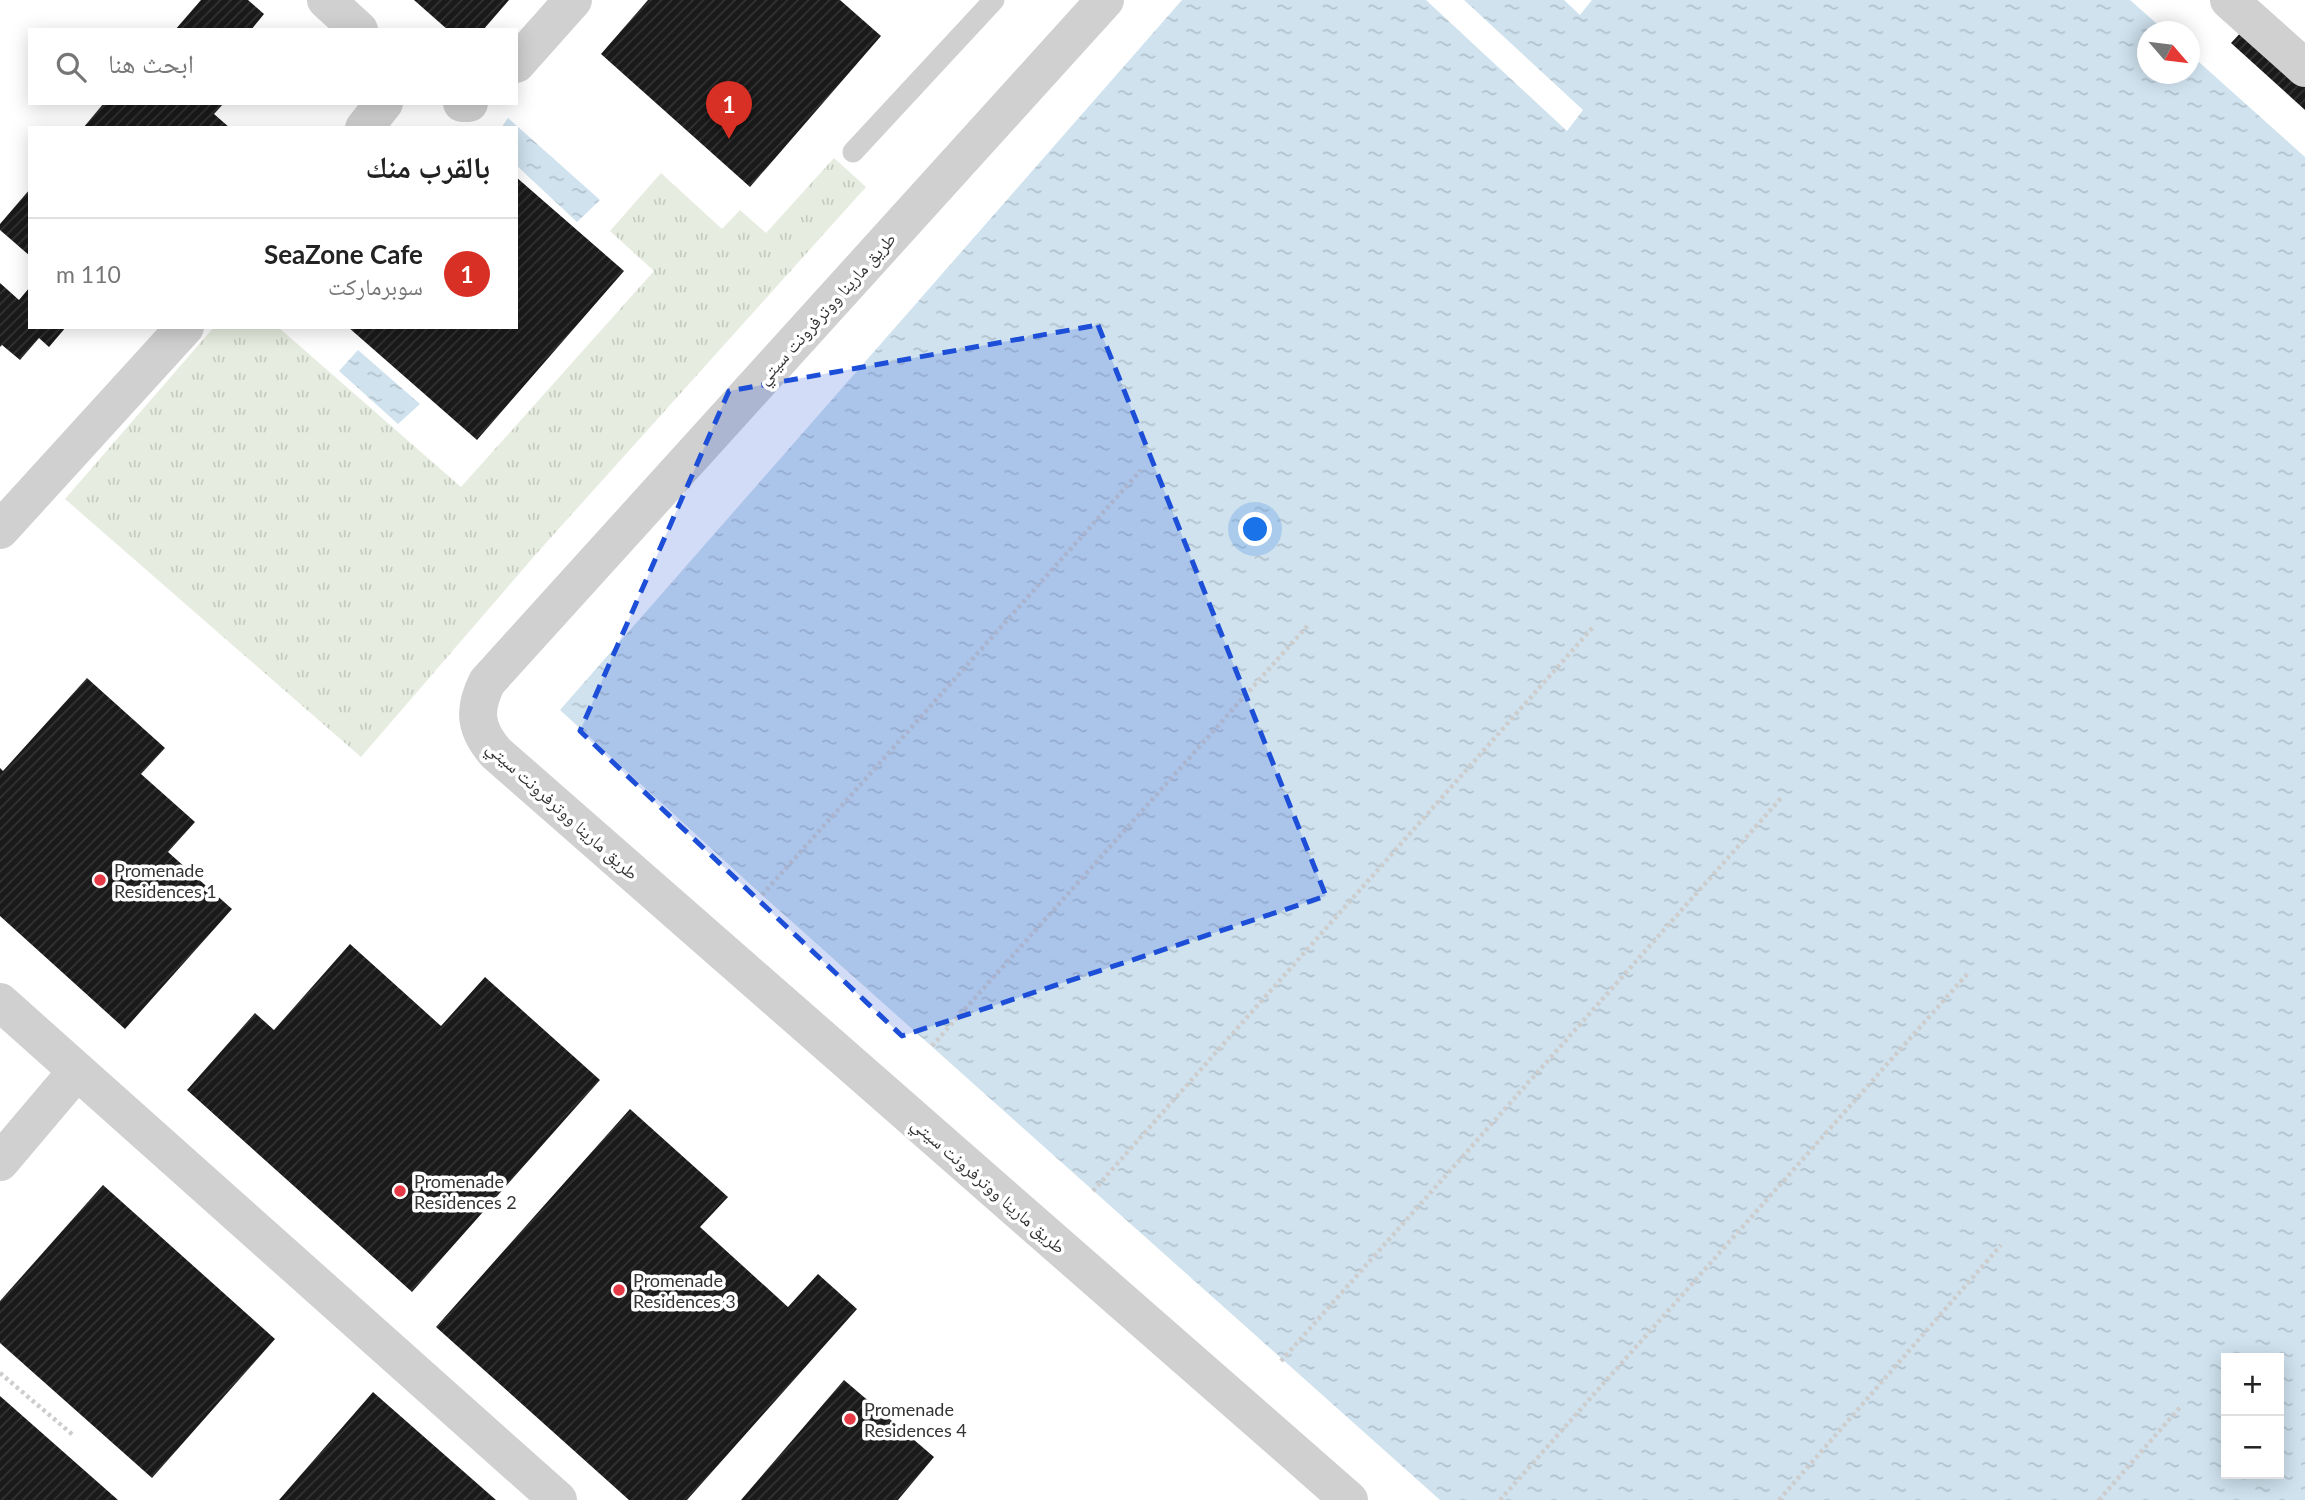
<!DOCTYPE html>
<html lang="ar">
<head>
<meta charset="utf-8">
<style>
  :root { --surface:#fff; --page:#f2f2f2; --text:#222; --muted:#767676; --line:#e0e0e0; --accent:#d93025 }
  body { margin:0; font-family:Lato,"Noto Naskh Arabic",sans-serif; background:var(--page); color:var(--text); direction:rtl }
  .controls { position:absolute; right:21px; bottom:21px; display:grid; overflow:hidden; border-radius:0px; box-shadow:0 4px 18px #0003 }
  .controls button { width:63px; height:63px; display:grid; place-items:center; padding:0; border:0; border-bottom:2px solid var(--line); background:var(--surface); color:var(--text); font:35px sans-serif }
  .compass { position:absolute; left:2137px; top:21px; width:63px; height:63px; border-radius:50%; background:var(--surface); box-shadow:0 4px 18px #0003; rotate:118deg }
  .you { position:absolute; left:1256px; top:530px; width:24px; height:24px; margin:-18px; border:5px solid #fff; border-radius:50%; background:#1a73e8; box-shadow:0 0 0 10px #1a73e833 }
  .badge { display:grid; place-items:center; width:46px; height:46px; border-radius:50%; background:var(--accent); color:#fff; font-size:23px; font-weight:700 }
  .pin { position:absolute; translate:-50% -58px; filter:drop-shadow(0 2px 4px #0008) }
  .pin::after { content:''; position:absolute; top:37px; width:24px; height:21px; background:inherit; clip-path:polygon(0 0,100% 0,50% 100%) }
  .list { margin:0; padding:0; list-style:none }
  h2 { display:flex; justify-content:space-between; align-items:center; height:91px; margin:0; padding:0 28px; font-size:30px }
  h2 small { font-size:23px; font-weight:400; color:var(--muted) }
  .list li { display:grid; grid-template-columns:46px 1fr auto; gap:21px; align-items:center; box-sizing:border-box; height:112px; padding:0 28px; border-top:2px solid var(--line) }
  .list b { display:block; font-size:26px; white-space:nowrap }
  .list p { margin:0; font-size:23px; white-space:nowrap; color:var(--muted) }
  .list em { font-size:23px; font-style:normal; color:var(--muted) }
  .icon { flex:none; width:38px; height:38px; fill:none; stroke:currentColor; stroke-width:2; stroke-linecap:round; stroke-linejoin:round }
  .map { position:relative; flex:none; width:2305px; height:1500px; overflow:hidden; direction:ltr }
  .search { position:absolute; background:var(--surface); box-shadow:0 4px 18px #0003; left:28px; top:28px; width:490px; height:77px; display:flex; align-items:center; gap:18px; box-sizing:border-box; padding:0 24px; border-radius:0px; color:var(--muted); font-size:26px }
  .panel { position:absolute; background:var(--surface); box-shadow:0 4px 18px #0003; left:28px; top:126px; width:490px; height:203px; border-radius:0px; direction:rtl }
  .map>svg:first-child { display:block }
</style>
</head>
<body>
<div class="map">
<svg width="2305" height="1500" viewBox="0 0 2305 1500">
  <defs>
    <pattern id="park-tufts" width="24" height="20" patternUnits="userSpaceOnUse" patternTransform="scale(1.75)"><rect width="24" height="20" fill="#e6ecdf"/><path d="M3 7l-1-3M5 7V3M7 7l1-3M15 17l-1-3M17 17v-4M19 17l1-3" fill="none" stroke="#c6cbc0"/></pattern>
    <pattern id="water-ripples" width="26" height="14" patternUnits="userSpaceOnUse" patternTransform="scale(1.75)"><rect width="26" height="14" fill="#cfe2ee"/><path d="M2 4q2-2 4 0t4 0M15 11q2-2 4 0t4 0" fill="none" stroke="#b2c2cd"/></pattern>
    <pattern id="building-hatch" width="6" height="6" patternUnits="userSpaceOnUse" patternTransform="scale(1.75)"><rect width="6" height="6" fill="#1a1a1a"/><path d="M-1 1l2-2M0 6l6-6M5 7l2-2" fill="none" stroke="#333"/></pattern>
  </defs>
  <rect width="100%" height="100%" fill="#fff"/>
  <polygon fill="url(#park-tufts)" points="834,158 866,187 537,553 361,757 65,499 214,327 278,327 461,487 654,271 610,231 661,173 722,229 740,210 766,233"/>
  <g fill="url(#water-ripples)" fill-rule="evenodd">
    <path d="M1182 0H1426L1567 131 1583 110 1464 0H1564L1580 15 1592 0H2130L2165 31 2148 32V74H2190V54L2305 157V1500H1440L762 895 560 710ZM2226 1358H2279V1474H2226Z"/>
    <polygon points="508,118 600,200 577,222 516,165 516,128 501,128"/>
    <polygon points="358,350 420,404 398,424 339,371"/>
  </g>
  <g fill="url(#building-hatch)">
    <polygon points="201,0 248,0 264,14 251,30 175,30"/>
    <polygon points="414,0 509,0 483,30 448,30"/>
    <polygon points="648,0 840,0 881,36 750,187 601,54"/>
    <polygon points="2245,28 2305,83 2305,110 2231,43"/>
    <polygon points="104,103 224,103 214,114 230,128 83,128"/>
    <polygon points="516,177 624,271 477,440 348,327 516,327"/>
    <polygon points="30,189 30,256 0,230 0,224"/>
    <polygon points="0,283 19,300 30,287 30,327 66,327 49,347 39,338 20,360 2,345 0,347"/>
    <polygon points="87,678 165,748 141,774 195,822 168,852 232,909 125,1029 0,916 0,768 3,771"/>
    <polygon points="350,944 441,1026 485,977 600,1080 412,1292 187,1090 255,1013 274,1030"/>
    <polygon points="630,1109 728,1197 700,1227 788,1307 818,1274 857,1309 687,1500 629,1500 436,1327"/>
    <polygon points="103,1185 275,1339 152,1478 0,1343 0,1301"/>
    <polygon points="844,1380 934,1457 898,1500 741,1500"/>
    <polygon points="373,1392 496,1500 279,1500"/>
    <polygon points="0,1396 118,1500 0,1500"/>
  </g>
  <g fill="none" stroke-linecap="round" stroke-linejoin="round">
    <g stroke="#cdcdcd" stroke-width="4.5" stroke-dasharray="3.5 3.5" stroke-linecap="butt">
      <polyline points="762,895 1141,470"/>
      <polyline points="932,1046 1309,624"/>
      <polyline points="1093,1191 1594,626"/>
      <polyline points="1281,1361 1782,797"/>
      <polyline points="0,1373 73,1435"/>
      <polyline points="1500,1500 1969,972"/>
      <polyline points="1779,1500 2001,1245"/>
      <polyline points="2099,1500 2182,1405"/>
    </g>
    <polyline stroke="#d0d0d0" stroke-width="21" points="853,152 994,0"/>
    <g stroke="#d0d0d0" stroke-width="38">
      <polyline points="326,0 359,30"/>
      <path d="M1105 0 487 682C473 710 475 729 496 753L1349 1500"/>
      <polyline points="2229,0 2305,68"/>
      <polyline points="516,64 573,0"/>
      <polyline points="462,103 469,103"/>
      <polyline points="364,128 384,103"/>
      <polyline points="0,530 185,327"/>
      <polyline points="0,1002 558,1500"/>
      <polyline points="0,1162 77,1071"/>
    </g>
  </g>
  <path fill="#1d4ed8" fill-opacity="0.2" stroke="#1d4ed8" stroke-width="5" stroke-dasharray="14 9" stroke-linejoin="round" d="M1098 325 1326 896 902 1036 580 731 729 391Z"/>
  <g fill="#e63946" stroke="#fff" stroke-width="2.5">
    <circle cx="100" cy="880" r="7"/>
    <circle cx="400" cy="1191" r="7"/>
    <circle cx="619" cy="1290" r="7"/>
    <circle cx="850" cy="1419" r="7"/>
  </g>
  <g text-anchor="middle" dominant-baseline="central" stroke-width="7" stroke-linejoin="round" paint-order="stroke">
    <g font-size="18" fill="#333" stroke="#fff">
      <text transform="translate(826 308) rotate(-48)">طريق مارينا ووترفرونت سيتي</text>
      <text transform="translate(563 810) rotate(42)">طريق مارينا ووترفرونت سيتي</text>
      <text transform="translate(989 1185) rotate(41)">طريق مارينا ووترفرونت سيتي</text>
    </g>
    <g font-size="18" fill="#333" stroke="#fff" text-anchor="start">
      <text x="114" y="870">Promenade<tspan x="114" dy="21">Residences 1</tspan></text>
      <text x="414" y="1181">Promenade<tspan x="414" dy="21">Residences 2</tspan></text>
      <text x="633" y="1280">Promenade<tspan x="633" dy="21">Residences 3</tspan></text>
      <text x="864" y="1409">Promenade<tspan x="864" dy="21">Residences 4</tspan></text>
    </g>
  </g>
</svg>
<div class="controls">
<button>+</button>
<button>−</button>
</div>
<svg class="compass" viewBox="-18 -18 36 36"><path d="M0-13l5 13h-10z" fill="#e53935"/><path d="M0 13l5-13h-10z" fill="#767676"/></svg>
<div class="you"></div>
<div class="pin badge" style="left:729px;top:139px">1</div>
<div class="search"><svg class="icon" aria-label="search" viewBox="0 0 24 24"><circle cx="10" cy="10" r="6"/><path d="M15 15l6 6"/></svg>ابحث هنا</div>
<section class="panel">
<h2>بالقرب منك<small></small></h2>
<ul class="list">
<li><span class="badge">1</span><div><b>SeaZone Cafe</b><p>سوبرماركت</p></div><em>110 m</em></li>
</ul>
</section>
</div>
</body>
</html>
